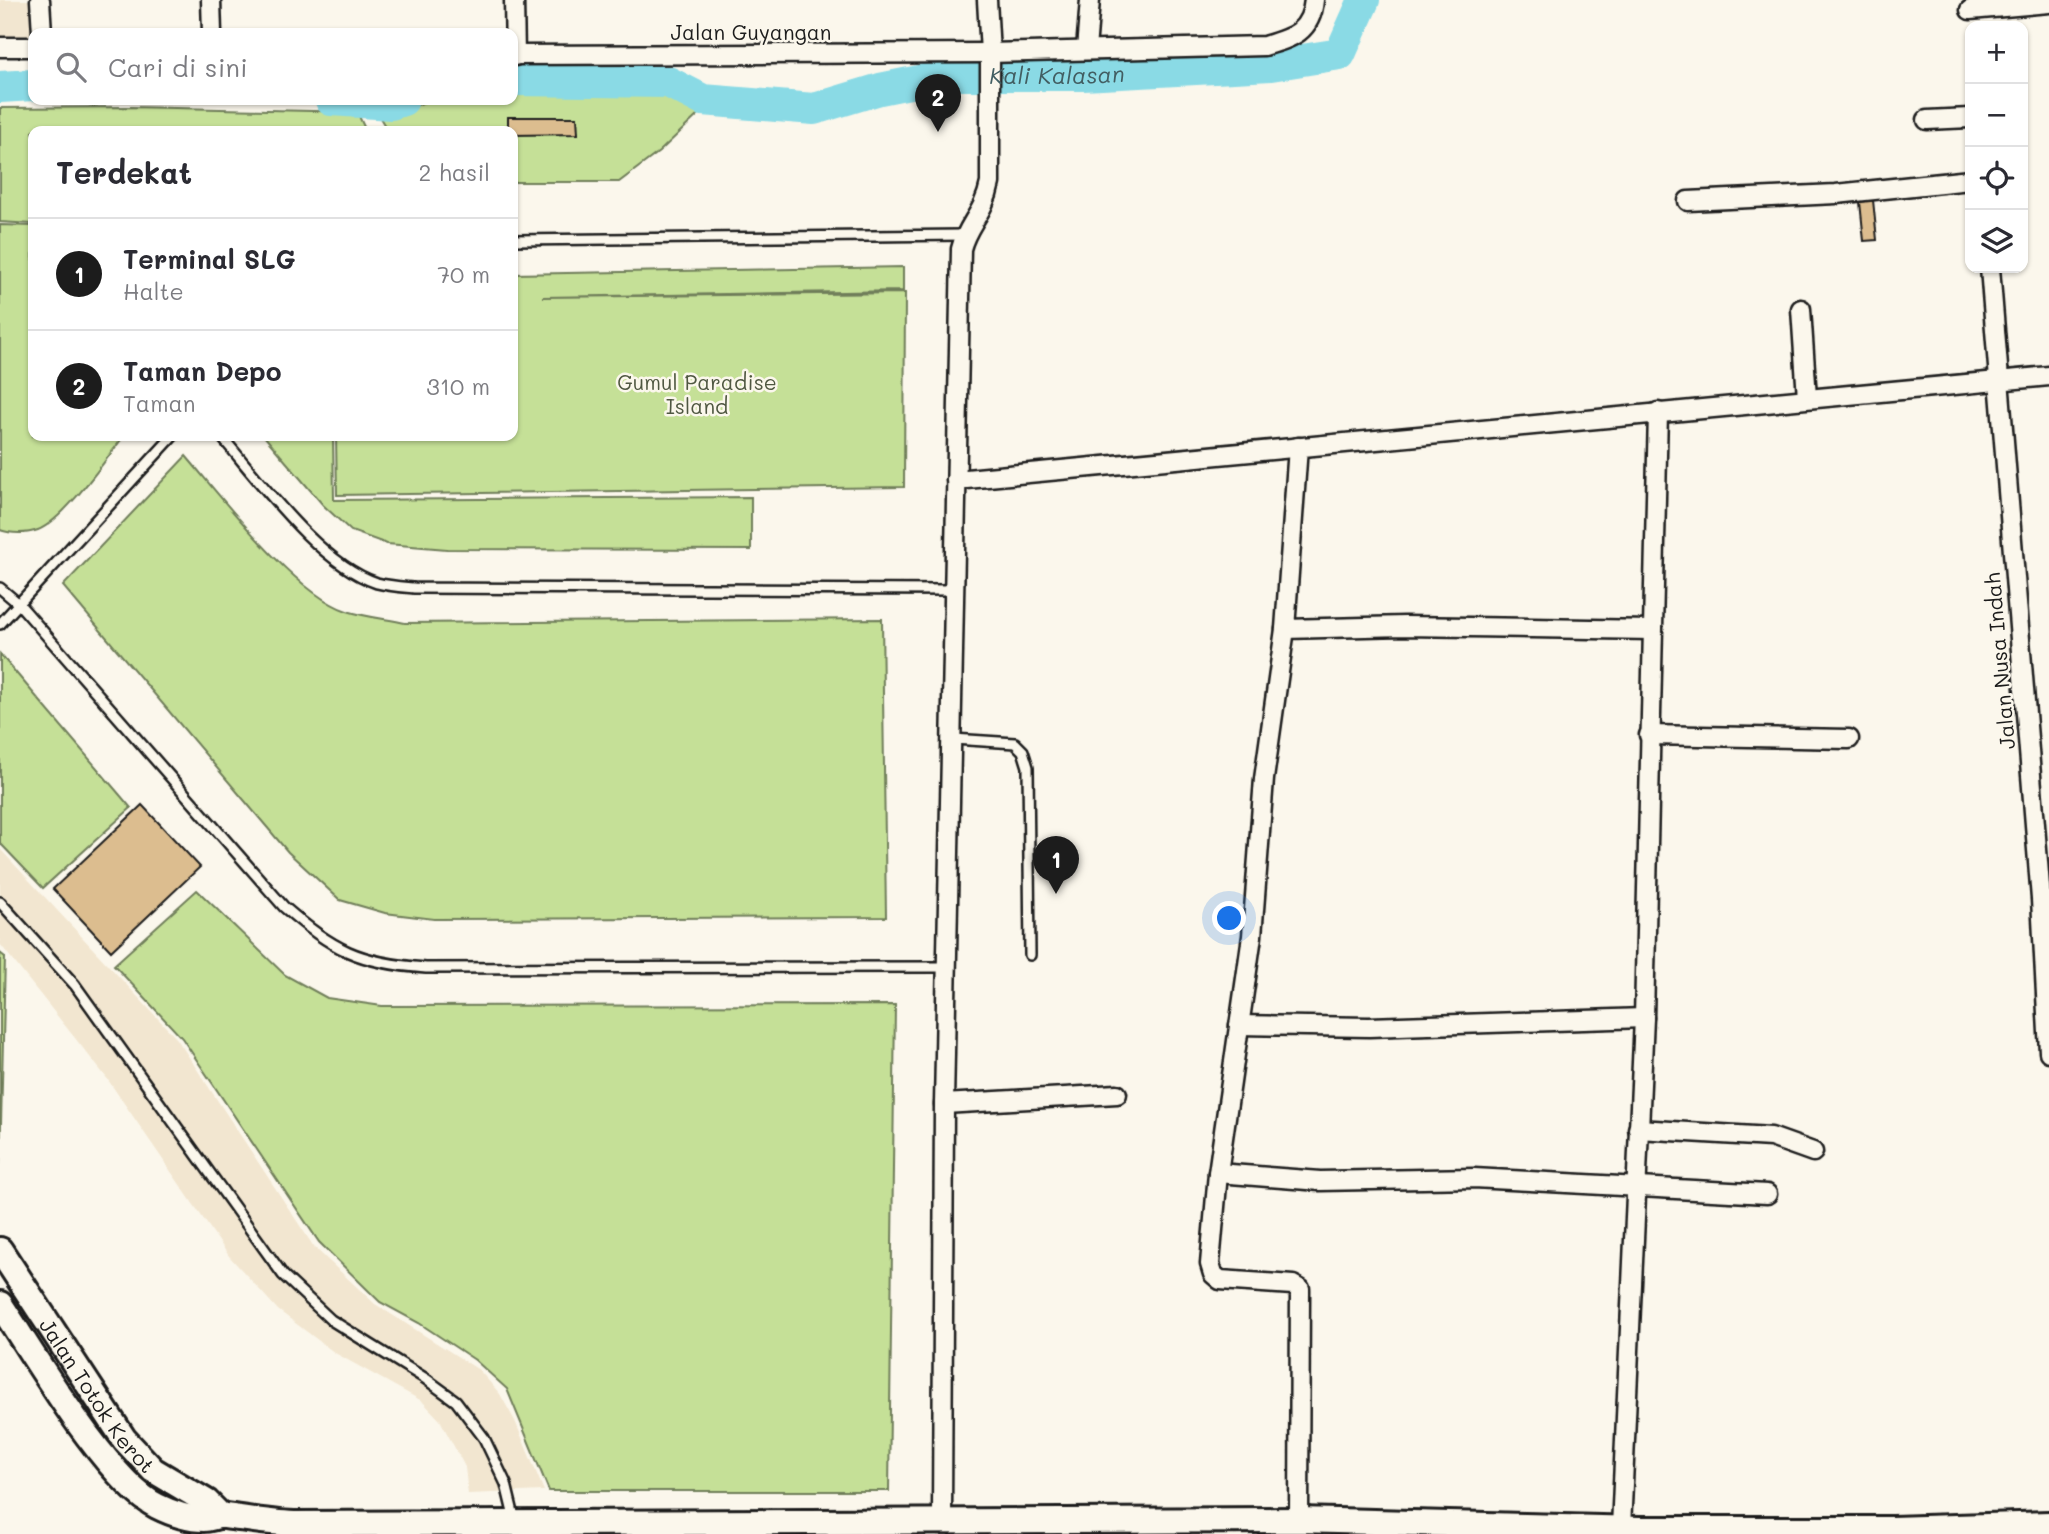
<!DOCTYPE html>
<html lang="id">
<head>
<meta charset="utf-8">
<style>
  :root { --surface:#fff; --page:#f7f7f7; --text:#2b2b33; --muted:#7c7c81; --line:#e1e1e2; --accent:#1c1c1c }
  body { margin:0; font-family:Mali,sans-serif; background:var(--page); color:var(--text) }
  .controls { position:absolute; right:21px; top:21px; display:grid; overflow:hidden; border-radius:14px; box-shadow:0 2px 5px #0004 }
  .controls button { width:63px; height:63px; display:grid; place-items:center; padding:0; border:0; border-bottom:2px solid var(--line); background:var(--surface); color:var(--text); font:35px sans-serif }
  .you { position:absolute; left:1230px; top:919px; width:24px; height:24px; margin:-18px; border:5px solid #fff; border-radius:50%; background:#1a73e8; box-shadow:0 0 0 10px #1a73e833 }
  .badge { display:grid; place-items:center; width:46px; height:46px; border-radius:50%; background:var(--accent); color:#fff; font-size:23px; font-weight:700 }
  .pin { position:absolute; translate:-50% -58px; filter:drop-shadow(0 2px 4px #0008) }
  .pin::after { content:''; position:absolute; top:37px; width:24px; height:21px; background:inherit; clip-path:polygon(0 0,100% 0,50% 100%) }
  .list { margin:0; padding:0; list-style:none }
  h2 { display:flex; justify-content:space-between; align-items:center; height:91px; margin:0; padding:0 28px; font-size:30px }
  h2 small { font-size:23px; font-weight:400; color:var(--muted) }
  .list li { display:grid; grid-template-columns:46px 1fr auto; gap:21px; align-items:center; box-sizing:border-box; height:112px; padding:0 28px; border-top:2px solid var(--line) }
  .list b { display:block; font-size:26px; white-space:nowrap }
  .list p { margin:0; font-size:23px; white-space:nowrap; color:var(--muted) }
  .list em { font-size:23px; font-style:normal; color:var(--muted) }
  .icon { flex:none; width:38px; height:38px; fill:none; stroke:currentColor; stroke-width:2; stroke-linecap:round; stroke-linejoin:round }
  .map { position:relative; flex:none; width:2049px; height:1534px; overflow:hidden }
  .search { position:absolute; background:var(--surface); box-shadow:0 2px 5px #0004; left:28px; top:28px; width:490px; height:77px; display:flex; align-items:center; gap:18px; box-sizing:border-box; padding:0 24px; border-radius:14px; color:var(--muted); font-size:26px }
  .panel { position:absolute; background:var(--surface); box-shadow:0 2px 5px #0004; left:28px; top:126px; width:490px; height:315px; border-radius:14px }
  .map>svg:first-child { display:block }
</style>
</head>
<body>
<div class="map">
<svg width="2049" height="1534" viewBox="0 0 2049 1534">
  <rect width="100%" height="100%" fill="#fbf7ec"/>
  <filter id="ink" filterUnits="userSpaceOnUse"><feTurbulence type="fractalNoise" baseFrequency=".0143" numOctaves="2"/><feDisplacementMap in="SourceGraphic" scale="14" xChannelSelector="R" yChannelSelector="G"/><feConvolveMatrix kernelMatrix="1 2 1 2 8 2 1 2 1" color-interpolation-filters="sRGB"/></filter>
  <g filter="url(#ink)">
    <g fill="#f2e6d0">
      <polygon points="0,0 31,0 33,56 0,58"/>
      <polygon points="0,849 177,1039 314,1247 375,1304 479,1370 500,1394 515,1421 544,1491 468,1494 465,1467 440,1420 422,1401 335,1353 278,1310 229,1256 106,1077 0,944"/>
    </g>
    <g fill="#c5e097" stroke="#707e5a" stroke-width="2">
      <polygon points="513,89 667,91 694,104 699,114 659,152 619,182 513,182 513,131 388,131 377,113 413,107 429,100 513,100"/>
      <polygon points="131,107 357,112 366,131 33,131 33,224 0,222 0,108"/>
      <path d="M0 225 33 226V436H124C106 459 64 520 38 530 27 534 11 534 0 530Z"/>
      <polygon points="903,267 903,291 542,297 905,293 904,487 337,495 336,436 513,436 513,274"/>
      <polygon points="264,436 333,436 334,500 751,497 751,550 447,549 387,544 351,531 323,505"/>
      <path d="M186 456C222 498 295 594 347 611 366 617 386 619 405 623L882 619 886 917 434 919 385 913 340 900 288 852 63 586Z"/>
      <polygon points="0,654 131,808 43,888 0,843"/>
      <polygon points="197,890 285,975 327,998 382,1006 895,1005 889,1491 549,1491 507,1389 475,1360 419,1323 380,1302 319,1242 182,1038 114,965"/>
      <polygon points="0,953 5,957 0,1166"/>
    </g>
    <g fill="none" stroke-linecap="round" stroke-linejoin="round">
      <g stroke="#8adae5" stroke-width="32">
        <path id="s1" d="M513 80 668 82 703 100 814 109 880 89 949 75H1083L1271 65 1340 54 1364 0"/>
        <polyline points="0,87 33,85"/>
        <polyline points="331,100 391,104 403,100"/>
      </g>
    </g>
    <g fill="#dcbd8f" stroke="#1c1c1c" stroke-width="2">
      <polygon points="508,117 577,117 578,134 513,135 513,131 508,131"/>
      <polygon points="1873,200 1877,240 1864,241 1860,202"/>
      <polygon points="142,805 200,867 111,951 53,889"/>
    </g>
    <g fill="none" stroke-linecap="round" stroke-linejoin="round">
      <defs>
        <g id="lane">
          <polyline points="513,240 964,235"/>
          <path d="M221 436C260 481 319 564 377 583 388 586 403 587 414 588L954 590"/>
          <path d="M0 588 19 604 284 907C334 950 358 963 426 968L947 967"/>
          <polyline points="0,624 173,436"/>
          <polyline points="953,739 1015,743 1023,751 1028,767 1030,955"/>
          <polyline points="0,902 75,985 283,1275 331,1320 426,1379 456,1401 484,1438 506,1484 515,1521"/>
        </g>
        <g id="street">
          <polyline points="40,0 42,33"/>
          <polyline points="211,0 212,33"/>
          <polyline points="514,0 515,56"/>
          <polyline points="1970,10 2049,3"/>
          <polyline points="0,47 33,47"/>
          <polyline points="1086,50 1090,0"/>
          <path d="M513 55 990 53 1264 46C1291 38 1311 33 1314 0"/>
          <polyline points="1927,120 1970,118"/>
          <polyline points="1688,201 1836,194 1970,180"/>
          <polyline points="1990,268 2041,899 2049,1052"/>
          <polyline points="1801,309 1807,398"/>
          <polyline points="1298,447 1285,629 1405,626 1652,630"/>
          <polyline points="956,480 2049,376"/>
          <polyline points="1285,629 1264,779 1252,936 1218,1173 1210,1264 1213,1274 1220,1280 1293,1285 1300,1289 1299,1520"/>
          <polyline points="1649,735 1849,739"/>
          <polyline points="1239,1025 1369,1027 1644,1018"/>
          <polyline points="944,1104 1117,1094"/>
          <polyline points="1638,1129 1771,1137 1813,1152"/>
          <polyline points="1218,1173 1320,1181 1474,1178 1767,1194"/>
          <path d="M942 1520 944 1104 961 249C967 224 984 214 990 183V53L987 0"/>
          <polyline points="1621,1528 1644,1018 1658,412"/>
        </g>
        <g id="secondary">
          <path id="s2" d="M0 1250 124 1439 153 1470 207 1502 221 1516"/>
          <path d="M0 1304C34 1355 107 1481 157 1506 171 1513 188 1519 204 1519 211 1519 217 1515 225 1516 248 1519 270 1523 294 1524L1299 1520 1639 1529H1892L2049 1524"/>
        </g>
      </defs>
      <use href="#lane" stroke="#1c1c1c" stroke-width="14"/>
      <use href="#street" stroke="#1c1c1c" stroke-width="23"/>
      <use href="#secondary" stroke="#1c1c1c" stroke-width="30"/>
      <use href="#lane" stroke="#fbf7ec" stroke-width="9"/>
      <use href="#street" stroke="#fbf7ec" stroke-width="18"/>
      <use href="#secondary" stroke="#fbf7ec" stroke-width="24"/>
    </g>
  </g>
  <g text-anchor="middle" dominant-baseline="central" stroke-width="5" stroke-linejoin="round" paint-order="stroke">
    <g font-size="21" fill="#1c1c1c" stroke="#fbf7ec">
      <text x="751" y="31">Jalan Guyangan</text>
      <text transform="translate(1999 661) rotate(-95)">Jalan Nusa Indah</text>
      <text stroke="none"><textPath href="#s2" startOffset="175">Jalan Totok Kerot</textPath></text>
    </g>
    <g font-size="21" fill="#4f5741" stroke="#fbf7ec">
      <text x="697" y="381">Gumul Paradise<tspan x="697" dy="24">Island</tspan></text>
    </g>
    <g font-size="23" font-style="italic" fill="#425e62" stroke="#fbf7ec">
      <text stroke="none"><textPath href="#s1" startOffset="553">Kali Kalasan</textPath></text>
    </g>
  </g>
</svg>
<div class="controls">
<button>+</button>
<button>−</button>
<button><svg class="icon" aria-label="locate" viewBox="0 0 24 24"><circle cx="12" cy="12" r="6"/><path d="M12 2v4M12 18v4M2 12h4M18 12h4"/></svg></button>
<button><svg class="icon" aria-label="layers" viewBox="0 0 24 24"><path d="M12 4l9 5-9 5-9-5zM3 14l9 5 9-5"/></svg></button>
</div>
<div class="you"></div>
<div class="pin badge" style="left:1056px;top:894px">1</div>
<div class="pin badge" style="left:938px;top:132px">2</div>
<div class="search"><svg class="icon" aria-label="search" viewBox="0 0 24 24"><circle cx="10" cy="10" r="6"/><path d="M15 15l6 6"/></svg>Cari di sini</div>
<section class="panel">
<h2>Terdekat<small>2 hasil</small></h2>
<ul class="list">
<li><span class="badge">1</span><div><b>Terminal SLG</b><p>Halte</p></div><em>70 m</em></li>
<li><span class="badge">2</span><div><b>Taman Depo</b><p>Taman</p></div><em>310 m</em></li>
</ul>
</section>
</div>
</body>
</html>
